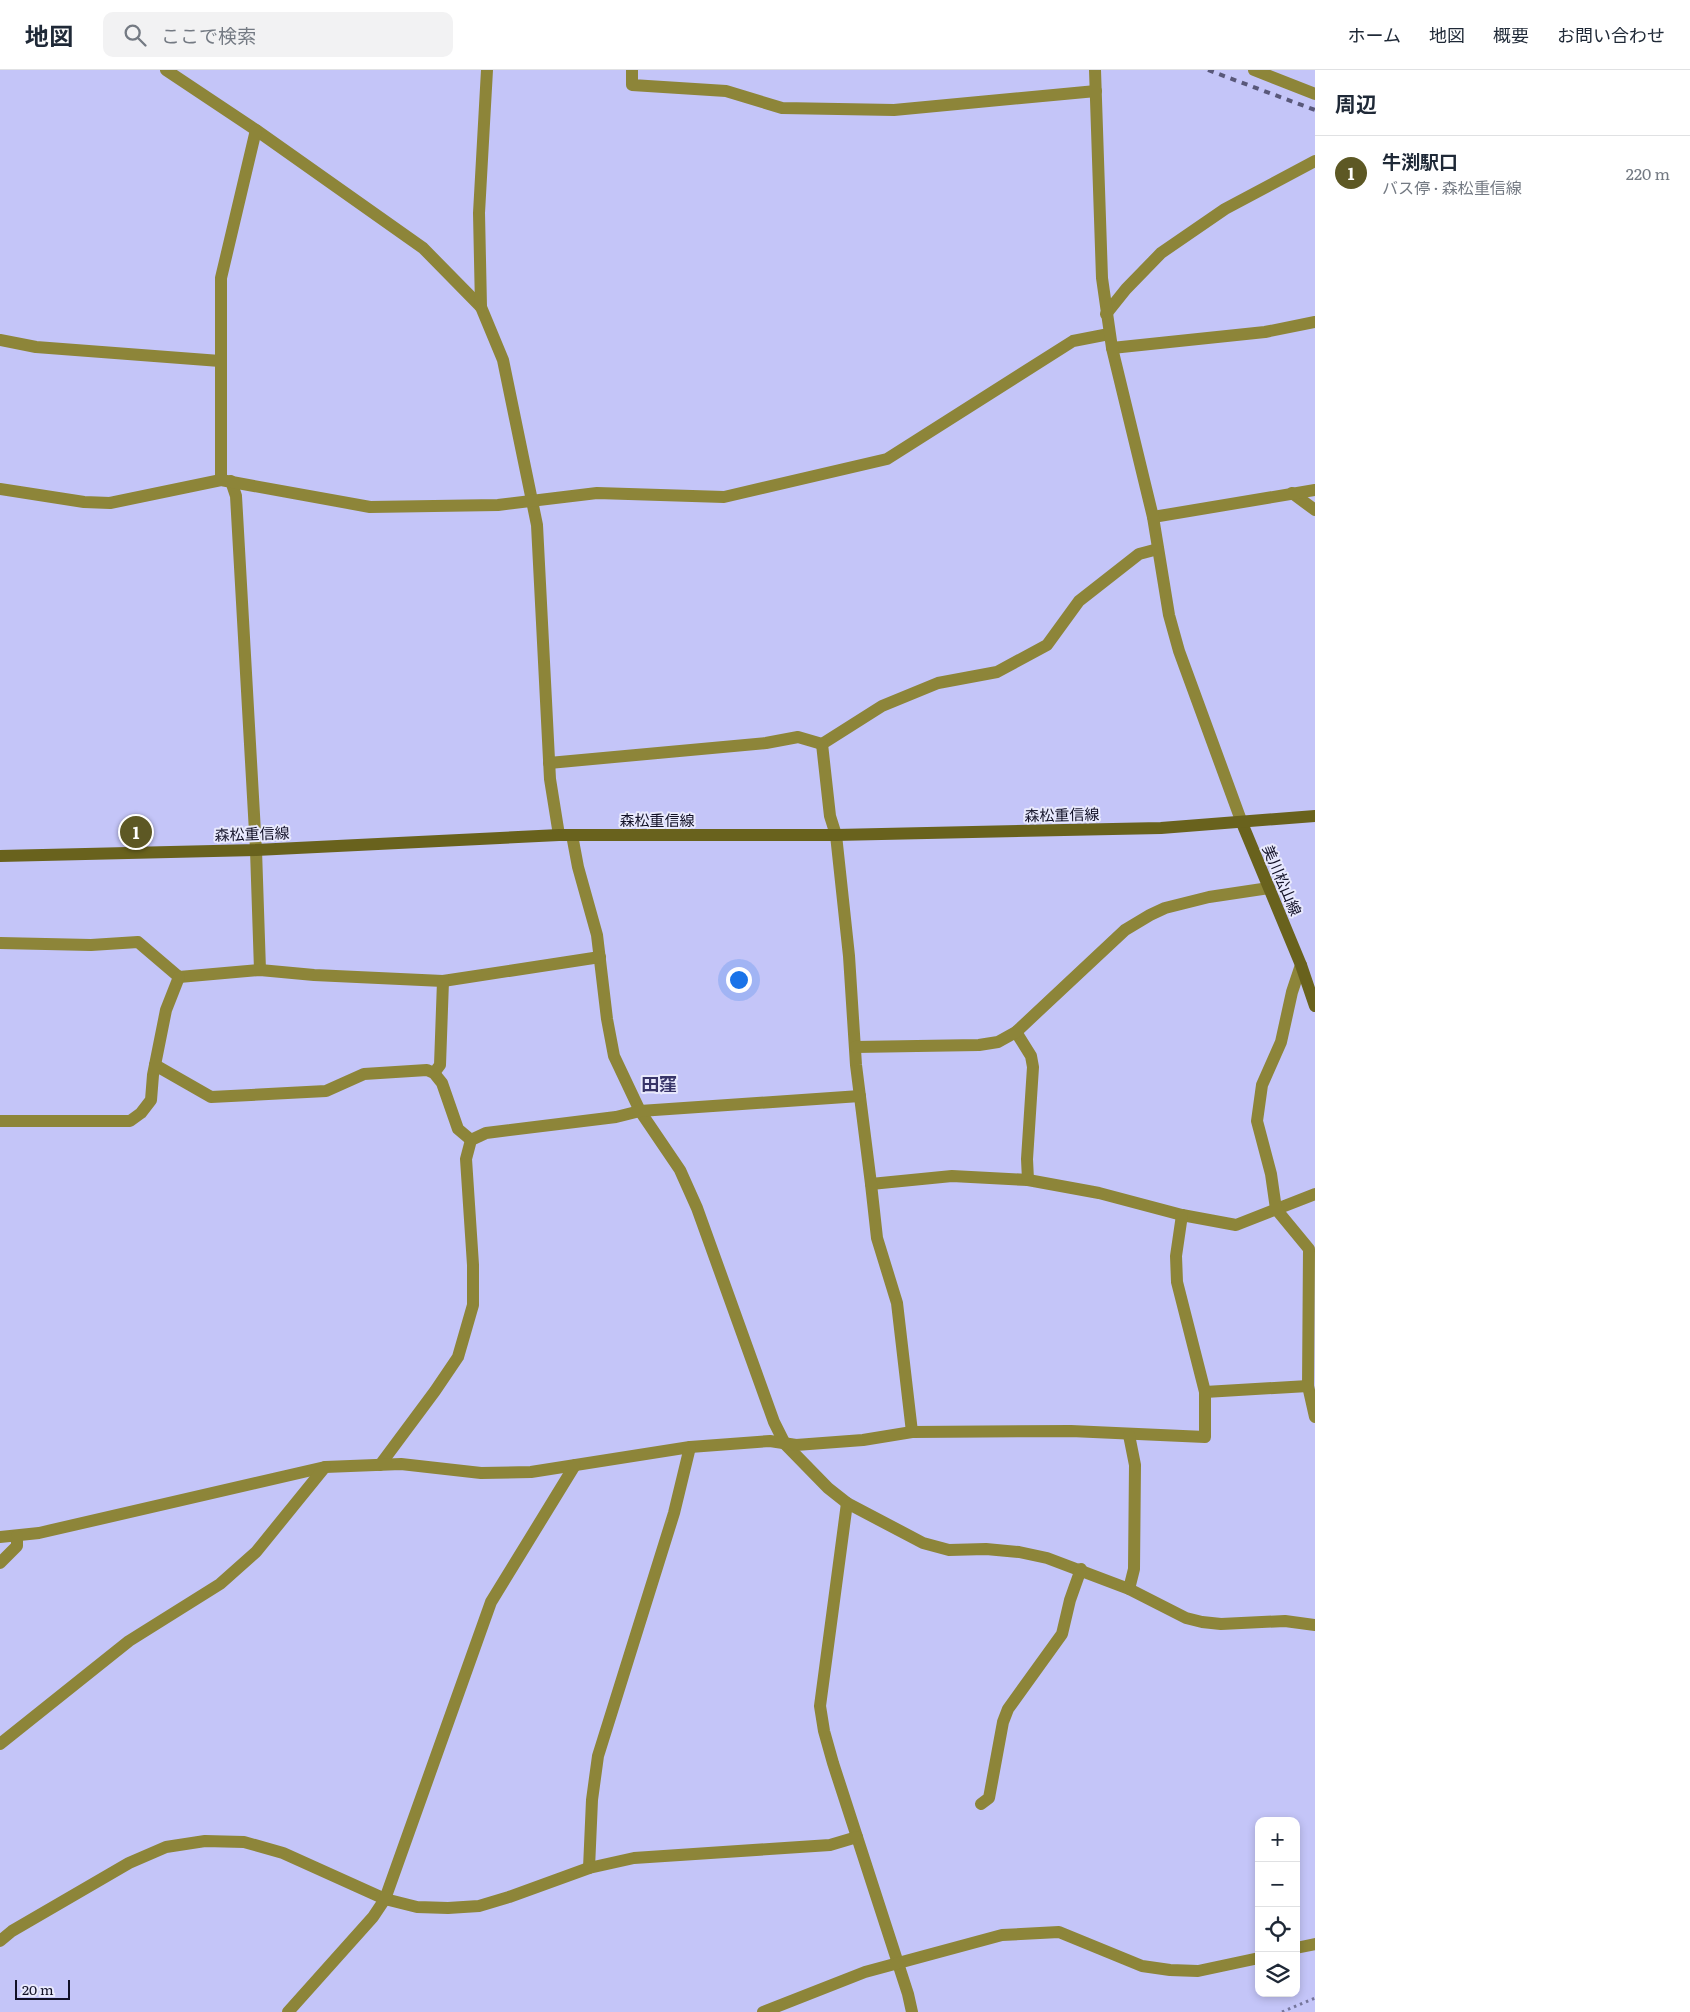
<!DOCTYPE html>
<html lang="ja">
<head>
<meta charset="utf-8">
<style>
  :root { --surface:#fff; --page:#f2f2f3; --text:#1f2937; --muted:#747a83; --line:#e0e1e3; --accent:#5d5824 }
  body { margin:0; font-family:Literata,"Noto Sans JP",serif; background:var(--page); color:var(--text) }
  .controls { position:absolute; right:15px; bottom:15px; display:grid; overflow:hidden; border-radius:10px; box-shadow:0 2px 8px #0003 }
  .controls button { width:45px; height:45px; display:grid; place-items:center; padding:0; border:0; border-bottom:1px solid var(--line); background:var(--surface); color:var(--text); font:25px sans-serif }
  .scale { position:absolute; left:15px; bottom:12px; width:55px; box-sizing:border-box; padding-left:5px; border:2px solid #121127; border-top:0; font-size:14px; line-height:18px; white-space:nowrap; color:#121127; -webkit-text-stroke:4px #e8e9fd; paint-order:stroke }
  .you { position:absolute; left:738px; top:909px; width:18px; height:18px; margin:-12px; border:4px solid #fff; border-radius:50%; background:#1a73e8; box-shadow:0 0 0 8px #1a73e833 }
  .badge { display:grid; place-items:center; width:32px; height:32px; border-radius:50%; background:var(--accent); color:#fff; font-size:16px; font-weight:700 }
  .pin { position:absolute; translate:-50% -50%; border:2px solid #fff; box-shadow:0 1px 5px #0006 }
  .list { margin:0; padding:0; list-style:none }
  h2 { display:flex; justify-content:space-between; align-items:center; height:65px; margin:0; padding:0 20px; font-size:21px }
  h2 small { font-size:16px; font-weight:400; color:var(--muted) }
  .list li { display:grid; grid-template-columns:32px 1fr auto; gap:15px; align-items:center; box-sizing:border-box; height:75px; padding:0 20px; border-top:1px solid var(--line) }
  .list b { display:block; font-size:19px; white-space:nowrap }
  .list p { margin:0; font-size:16px; white-space:nowrap; color:var(--muted) }
  .list em { font-size:16px; font-style:normal; color:var(--muted) }
  .icon { flex:none; width:28px; height:28px; fill:none; stroke:currentColor; stroke-width:2; stroke-linecap:round; stroke-linejoin:round }
  .map { position:relative; flex:none; width:1315px; height:1942px; overflow:hidden }
  header { display:flex; align-items:center; gap:30px; box-sizing:border-box; height:70px; padding:0 25px; background:var(--surface); border-bottom:1px solid var(--line) }
  header strong { font-size:24px }
  nav { display:flex; gap:28px; margin-inline-start:auto; font-size:18px }
  .search { width:350px; height:45px; background:var(--page); display:flex; align-items:center; gap:12px; box-sizing:border-box; padding:0 18px; border-radius:10px; color:var(--muted); font-size:19px }
  main { display:flex }
  aside { flex:1; background:var(--surface) }
  .map>svg:first-child { display:block }
</style>
</head>
<body>
<header>
<strong>地図</strong>
<div class="search"><svg class="icon" aria-label="search" viewBox="0 0 24 24"><circle cx="10" cy="10" r="6"/><path d="M15 15l6 6"/></svg>ここで検索</div>
<nav><a>ホーム</a><a>地図</a><a>概要</a><a>お問い合わせ</a></nav>
</header>
<main>
<div class="map">
<svg width="1315" height="1942" viewBox="0 0 1315 1942">
  <rect width="100%" height="100%" fill="#c4c5f8"/>
  <g fill="none" stroke-linecap="round" stroke-linejoin="round">
    <polyline stroke="#75759b" stroke-width="3" stroke-dasharray="2.5 4" stroke-linecap="butt" points="1282,1942 1315,1928"/>
    <g stroke="#8d8539" stroke-width="12">
      <polyline points="166,0 256,60 423,178 481,237 503,290 537,455 550,709 559,765"/>
      <polyline points="632,0 632,15 726,21 782,38 894,40 1096,21"/>
      <polyline points="1254,0 1315,24"/>
      <polyline points="481,237 479,143 487,0"/>
      <polyline points="1106,244 1126,219 1161,183 1225,139 1315,91"/>
      <polyline points="0,270 36,277 220,291"/>
      <polyline points="1112,278 1265,262 1315,252"/>
      <polyline points="221,410 221,208 256,60"/>
      <polyline points="231,411 236,426 256,780 260,900"/>
      <polyline points="0,419 84,432 110,433 221,410 370,437 498,435 597,423 724,427 887,389 1073,271 1109,264"/>
      <polyline points="1292,423 1315,440"/>
      <polyline points="1153,447 1315,420"/>
      <polyline points="1158,479 1139,484 1079,531 1047,575 997,602 938,613 882,636 822,674 830,746 836,765 849,886 856,995 871,1114 952,1106 1028,1110 1099,1123 1182,1145 1236,1155 1315,1124"/>
      <polyline points="549,693 766,673 798,667 822,674"/>
      <polyline points="572,765 578,797 597,865 607,949 614,986 640,1041 680,1100 697,1138 774,1352 785,1374 828,1418 847,1433 923,1473 949,1480 986,1479 1019,1482 1047,1488 1129,1519 1186,1548 1202,1552 1221,1554 1285,1551 1315,1555"/>
      <polyline points="0,873 91,875 138,872 179,907 260,900 314,905 443,911 600,887"/>
      <polyline points="1301,895 1292,922 1281,972 1262,1015 1257,1051 1271,1104 1276,1139 1309,1179 1308,1316 1315,1347"/>
      <polyline points="1016,962 1031,986 1033,997 1027,1089 1028,1110"/>
      <polyline points="855,977 979,975 998,972 1016,962 1125,860 1150,845 1165,838 1209,827 1269,818"/>
      <polyline points="155,995 211,1027 326,1021 364,1004 427,1000 434,1003 442,1013 458,1059 471,1070"/>
      <polyline points="434,1003 440,995 443,911"/>
      <polyline points="0,1051 130,1051 141,1043 151,1030 153,1005 166,940 179,907"/>
      <polyline points="871,1114 877,1168 897,1233 912,1362"/>
      <polyline points="1205,1322 1308,1316"/>
      <polyline points="380,1395 435,1321 458,1287 473,1235 473,1195 466,1089 471,1070 486,1063 616,1047 640,1041 860,1026"/>
      <polyline points="847,1433 820,1636 824,1661 833,1693 908,1924 912,1942"/>
      <polyline points="0,1467 39,1463 325,1397 401,1394 481,1403 531,1402 690,1377 770,1371 796,1375 863,1370 912,1362 1071,1361 1205,1367 1205,1322 1177,1212 1176,1186 1182,1145"/>
      <polyline points="0,1493 17,1476 17,1466"/>
      <polyline points="1129,1519 1134,1499 1135,1395 1129,1365"/>
      <polyline points="0,1674 129,1571 220,1514 256,1482 325,1397"/>
      <polyline points="981,1734 989,1728 1003,1652 1008,1639 1062,1564 1070,1530 1081,1499"/>
      <polyline points="589,1798 592,1730 598,1686 674,1443 690,1377"/>
      <polyline points="0,1871 12,1861 129,1793 166,1777 205,1771 244,1772 283,1783 385,1829 417,1837 448,1838 479,1836 509,1827 589,1798 634,1788 830,1775 857,1767"/>
      <polyline points="1296,1878 1315,1874"/>
      <polyline points="288,1942 373,1847 385,1829 491,1532 575,1395"/>
      <polyline points="763,1942 865,1902 1002,1865 1059,1862 1142,1896 1170,1900 1198,1901 1259,1888"/>
    </g>
    <polyline stroke="#8d8539" stroke-width="12" points="1095,0 1102,208 1112,278 1153,447 1169,545 1179,581 1242,753"/>
    <g stroke="#69621d" stroke-width="12">
      <polyline points="1242,753 1301,895 1315,936"/>
      <polyline points="0,786 256,780 559,765 836,765 1161,758 1315,746"/>
    </g>
    <polyline stroke="#59587a" stroke-width="4" stroke-dasharray="6 6" stroke-linecap="butt" points="1208,0 1315,40"/>
  </g>
  <g text-anchor="middle" dominant-baseline="central" stroke-width="4" stroke-linejoin="round" paint-order="stroke">
    <g font-size="15" fill="#121127" stroke="#e8e9fd">
      <text transform="translate(1062 744) rotate(-1)">森松重信線</text>
      <text x="657" y="749">森松重信線</text>
      <text transform="translate(252 763) rotate(-2)">森松重信線</text>
      <text transform="translate(1283 810) rotate(67)">美川松山線</text>
    </g>
    <g font-size="18" font-weight="bold" fill="#373468" stroke="#e8e9fd">
      <text x="659" y="1013">田窪</text>
    </g>
  </g>
</svg>
<div class="controls">
<button>+</button>
<button>−</button>
<button><svg class="icon" aria-label="locate" viewBox="0 0 24 24"><circle cx="12" cy="12" r="6"/><path d="M12 2v4M12 18v4M2 12h4M18 12h4"/></svg></button>
<button><svg class="icon" aria-label="layers" viewBox="0 0 24 24"><path d="M12 4l9 5-9 5-9-5zM3 14l9 5 9-5"/></svg></button>
</div>
<div class="scale">20 m</div>
<div class="you"></div>
<div class="pin badge" style="left:136px;top:762px">1</div>
</div>
<aside>
<h2>周辺<small></small></h2>
<ul class="list">
<li><span class="badge">1</span><div><b>牛渕駅口</b><p>バス停 · 森松重信線</p></div><em>220 m</em></li>
</ul>
</aside>
</main>
</body>
</html>
